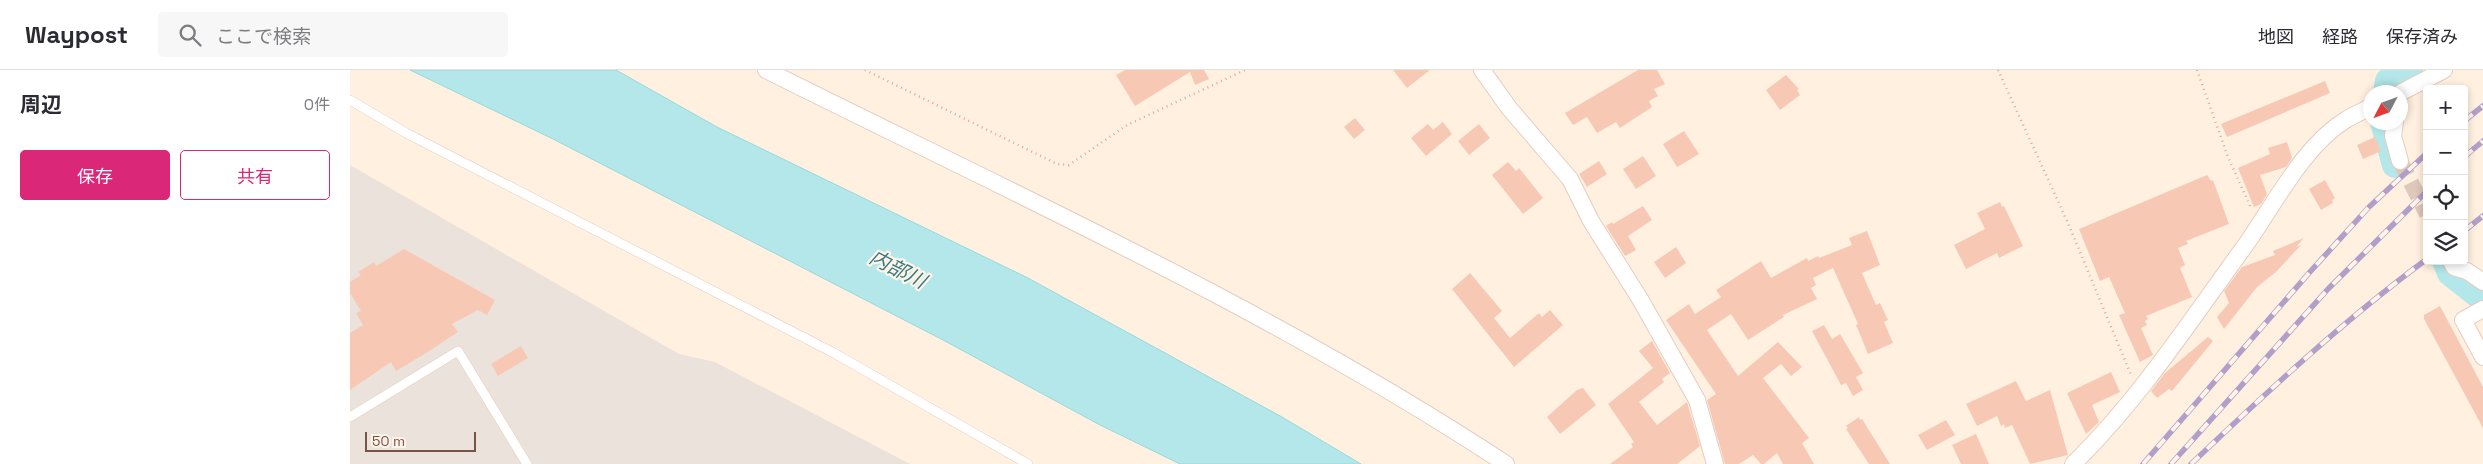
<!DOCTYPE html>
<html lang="ja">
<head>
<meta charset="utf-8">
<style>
  :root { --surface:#fff; --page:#f7f7f7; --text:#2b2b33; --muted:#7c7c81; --line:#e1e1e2; --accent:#db2777 }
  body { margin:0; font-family:"Space Grotesk","Noto Sans JP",sans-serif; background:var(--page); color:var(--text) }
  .controls { position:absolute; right:15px; top:15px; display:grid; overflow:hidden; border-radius:5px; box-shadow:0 2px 8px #0003 }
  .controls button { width:45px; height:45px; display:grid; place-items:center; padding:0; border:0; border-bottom:1px solid var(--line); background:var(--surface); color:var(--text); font:25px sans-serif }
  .compass { position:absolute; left:2013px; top:15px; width:45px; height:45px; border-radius:50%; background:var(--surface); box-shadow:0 2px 8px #0003; rotate:229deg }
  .scale { position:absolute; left:15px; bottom:12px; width:111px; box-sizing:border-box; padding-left:5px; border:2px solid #785245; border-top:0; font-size:14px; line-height:18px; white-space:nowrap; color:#785245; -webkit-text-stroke:4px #fff4e9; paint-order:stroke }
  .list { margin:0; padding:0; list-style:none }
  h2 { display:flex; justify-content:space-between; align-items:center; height:65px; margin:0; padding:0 20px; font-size:21px }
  h2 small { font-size:16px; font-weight:400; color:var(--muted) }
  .actions { display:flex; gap:10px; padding:15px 20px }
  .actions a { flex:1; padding:11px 0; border:1px solid var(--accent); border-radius:5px; text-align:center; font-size:18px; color:var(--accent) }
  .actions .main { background:var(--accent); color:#fff }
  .icon { flex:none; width:28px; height:28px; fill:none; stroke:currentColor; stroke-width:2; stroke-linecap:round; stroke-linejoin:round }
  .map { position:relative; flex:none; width:2133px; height:394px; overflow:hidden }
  header { display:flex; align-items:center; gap:30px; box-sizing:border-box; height:70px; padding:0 25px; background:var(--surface); border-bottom:1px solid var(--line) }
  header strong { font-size:24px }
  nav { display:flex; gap:28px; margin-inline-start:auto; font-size:18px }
  .search { width:350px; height:45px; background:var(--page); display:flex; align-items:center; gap:12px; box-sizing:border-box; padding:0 18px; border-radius:5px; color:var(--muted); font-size:19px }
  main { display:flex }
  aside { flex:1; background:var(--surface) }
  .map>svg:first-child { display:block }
</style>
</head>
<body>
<header>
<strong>Waypost</strong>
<div class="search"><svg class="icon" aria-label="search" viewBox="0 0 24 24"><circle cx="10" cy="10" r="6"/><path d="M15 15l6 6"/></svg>ここで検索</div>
<nav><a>地図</a><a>経路</a><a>保存済み</a></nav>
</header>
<main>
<aside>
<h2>周辺<small>0件</small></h2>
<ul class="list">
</ul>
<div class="actions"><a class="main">保存</a><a>共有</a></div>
</aside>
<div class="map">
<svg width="2133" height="394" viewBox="0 0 2133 394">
  <rect width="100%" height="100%" fill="#fff0e0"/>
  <polygon fill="#ece2dc" points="0,95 329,284 365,292 560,394 0,394"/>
  <polygon fill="#b3e7ea" stroke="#98d8dd" points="60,0 266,0 367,57 678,208 932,347 1011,394 830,394 750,355 593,270 203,69"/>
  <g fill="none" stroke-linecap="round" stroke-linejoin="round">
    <g stroke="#b3e7ea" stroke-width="26">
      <polyline points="2036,22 2038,11 2060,0"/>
      <polyline points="2033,52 2045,95"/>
      <polyline points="2095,191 2100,203 2133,229"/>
    </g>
  </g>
  <g fill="#f7c9b5">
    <polygon points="775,0 854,0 859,9 845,15 840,2 785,36 766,5"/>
    <polygon points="1043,0 1080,0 1057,18"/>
    <polygon points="1288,0 1307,0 1315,14 1304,19 1308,26 1299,31 1302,37 1270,58 1266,52 1247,63 1237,47 1223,55 1215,43"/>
    <polygon points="1436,5 1449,19 1447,20 1450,25 1430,40 1416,20"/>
    <polygon points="1975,11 1980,23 1877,67 1871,54"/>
    <polygon points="1005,48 1015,60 1004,69 994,57"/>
    <polygon points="1093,52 1102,64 1076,86 1061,68 1078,54 1083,60"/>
    <polygon points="1129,54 1140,68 1119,85 1108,71"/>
    <polygon points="1334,61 1349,84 1327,97 1313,74"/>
    <polygon points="2025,67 2031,81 2013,89 2007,75"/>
    <polygon points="1937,72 1942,88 1936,97 1910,105 1917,124 1911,134 1904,137 1888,98 1920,84 1918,78"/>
    <polygon points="1293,86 1306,106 1286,119 1273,99"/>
    <polygon points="1249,91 1257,104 1237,117 1229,104"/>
    <polygon points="1158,92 1166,101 1169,98 1193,128 1173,144 1142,105"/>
    <polygon points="1857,105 1861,111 1863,110 1879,154 1836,171 1838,174 1828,178 1835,195 1830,198 1842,227 1796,246 1798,249 1795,251 1797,255 1791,258 1803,285 1790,292 1769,245 1775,243 1759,207 1750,211 1729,159"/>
    <polygon points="1975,110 1985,128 1982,130 1983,133 1971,140 1959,119"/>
    <polygon points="1650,132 1652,137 1654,136 1673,176 1649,188 1647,183 1616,199 1604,175 1635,159 1627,143"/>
    <polygon points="1293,136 1302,150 1278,166 1286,180 1275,186 1256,156 1262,152 1263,154"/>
    <polygon points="1517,161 1530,195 1512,203 1526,235 1530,233 1538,250 1534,252 1543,273 1518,284 1506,255 1508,254 1483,198 1463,208 1466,215 1461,218 1467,229 1433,245 1434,247 1398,270 1381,244 1357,260 1388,306 1428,272 1452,297 1441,306 1431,294 1413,308 1459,368 1452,373 1464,394 1433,394 1427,383 1414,394 1411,394 1403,385 1389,394 1375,394 1357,330 1366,324 1316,250 1339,234 1345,244 1371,227 1366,220 1411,191 1421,208 1457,188 1458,191 1468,186 1469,188 1502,175 1499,168"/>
    <polygon points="1954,168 1946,177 1951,175 1926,202 1907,217 1874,259 1867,247 1879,233 1874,221 1892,197 1925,185 1923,181"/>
    <polygon points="1326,177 1336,193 1315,208 1304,192"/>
    <polygon points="54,179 145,230 137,245 128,240 102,254 108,262 76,283 46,301 41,292 0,320 0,263 13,255 6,243 11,241 0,223 0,212 11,205 8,202 24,192 26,196"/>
    <polygon points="1120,203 1152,241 1144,248 1160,268 1189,243 1192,247 1200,240 1213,255 1164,297 1102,219"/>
    <polygon points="2090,236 2133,317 2133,358 2074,249 2074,245"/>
    <polygon points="1474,255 1482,269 1490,264 1513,303 1506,307 1513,320 1503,326 1496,313 1491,315 1462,261"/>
    <polygon points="1858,267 1863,271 1822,321 1819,319 1807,328 1801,321 1815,303"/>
    <polygon points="1302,271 1320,303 1312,309 1314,312 1289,332 1307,355 1337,332 1350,376 1327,394 1260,394 1283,377 1281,374 1284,372 1258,334 1303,298 1289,281"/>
    <polygon points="171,276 178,288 148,306 141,294"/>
    <polygon points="1761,302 1770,322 1742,335 1749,352 1736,364 1717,323"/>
    <polygon points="1666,311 1676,331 1700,320 1718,385 1680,394 1662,355 1655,358 1654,354 1651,356 1647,346 1627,356 1616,334"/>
    <polygon points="1233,318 1246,335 1210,364 1197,347 1227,320"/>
    <polygon points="1509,347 1510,350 1512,349 1540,394 1519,394 1496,359 1498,358 1496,356"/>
    <polygon points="1596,350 1605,365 1577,380 1568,365"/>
    <polygon points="1626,364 1639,394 1611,394 1602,375"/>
  </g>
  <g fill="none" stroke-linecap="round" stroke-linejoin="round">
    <polyline stroke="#ddc8b9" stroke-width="16" stroke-dasharray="16 8" stroke-linecap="butt" points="2050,91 2077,144"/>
    <defs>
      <g id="service">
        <polyline points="0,30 56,63 484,283 678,394"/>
        <polyline points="0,347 108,281 177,394"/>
      </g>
      <g id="minor">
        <path d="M416 0C666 125 922 240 1156 394"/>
        <polyline points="1132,0 1159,38 1220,109 1241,151 1290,229 1347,330 1365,394"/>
        <polyline points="2050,23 2094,0"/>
        <polyline points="2045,52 2043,66 2050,91"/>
        <polyline points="2101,191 2104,197 2117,201 2133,212"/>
        <polyline points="2133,239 2113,250 2133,287"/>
        <path d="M1723 394C1790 329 1842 248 1897 173 1925 133 1954 75 1997 49 2004 45 2013 41 2020 37"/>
      </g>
    </defs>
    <use href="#service" stroke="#e5cdbe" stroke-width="10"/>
    <use href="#minor" stroke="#e5cdbe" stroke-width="18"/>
    <g stroke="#dbac98" stroke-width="2.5" stroke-dasharray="1 4" stroke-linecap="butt">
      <polyline points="515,0 707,94 719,95 777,55 895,0"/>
      <polyline points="1648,0 1718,153 1781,305"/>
      <polyline points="1847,0 1878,87 1901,138"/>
    </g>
    <use href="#service" stroke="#fff" stroke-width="9"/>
    <use href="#minor" stroke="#fff" stroke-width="16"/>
    <defs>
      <g id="rail">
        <polyline points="2114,51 2133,36"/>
        <polyline points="2114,87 2133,71"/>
        <polyline points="2114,161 2133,146"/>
        <polyline points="1793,394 1959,203 2019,137 2077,83"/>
        <polyline points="1821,394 1978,219 2077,121"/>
        <path d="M1841 394C1917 322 1993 251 2077 189"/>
      </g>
    </defs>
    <use href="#rail" stroke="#b19ec9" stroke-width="5.5"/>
    <use href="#rail" stroke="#fff4e9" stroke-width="4" stroke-dasharray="11" stroke-linecap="butt"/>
  </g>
  <g text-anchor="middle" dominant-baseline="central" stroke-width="4.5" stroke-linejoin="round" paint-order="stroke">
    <g font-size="20" font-style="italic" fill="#377a7f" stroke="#fff4e9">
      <text transform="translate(548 199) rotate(27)">内部川</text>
    </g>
  </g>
</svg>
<div class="controls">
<button>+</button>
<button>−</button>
<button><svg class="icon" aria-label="locate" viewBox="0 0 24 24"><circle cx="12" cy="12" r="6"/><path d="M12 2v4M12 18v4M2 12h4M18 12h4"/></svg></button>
<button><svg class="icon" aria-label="layers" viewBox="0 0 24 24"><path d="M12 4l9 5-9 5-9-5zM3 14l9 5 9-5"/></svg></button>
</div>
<svg class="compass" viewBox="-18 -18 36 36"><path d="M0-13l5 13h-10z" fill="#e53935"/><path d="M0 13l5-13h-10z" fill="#7c7c81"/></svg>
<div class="scale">50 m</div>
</div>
</main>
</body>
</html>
